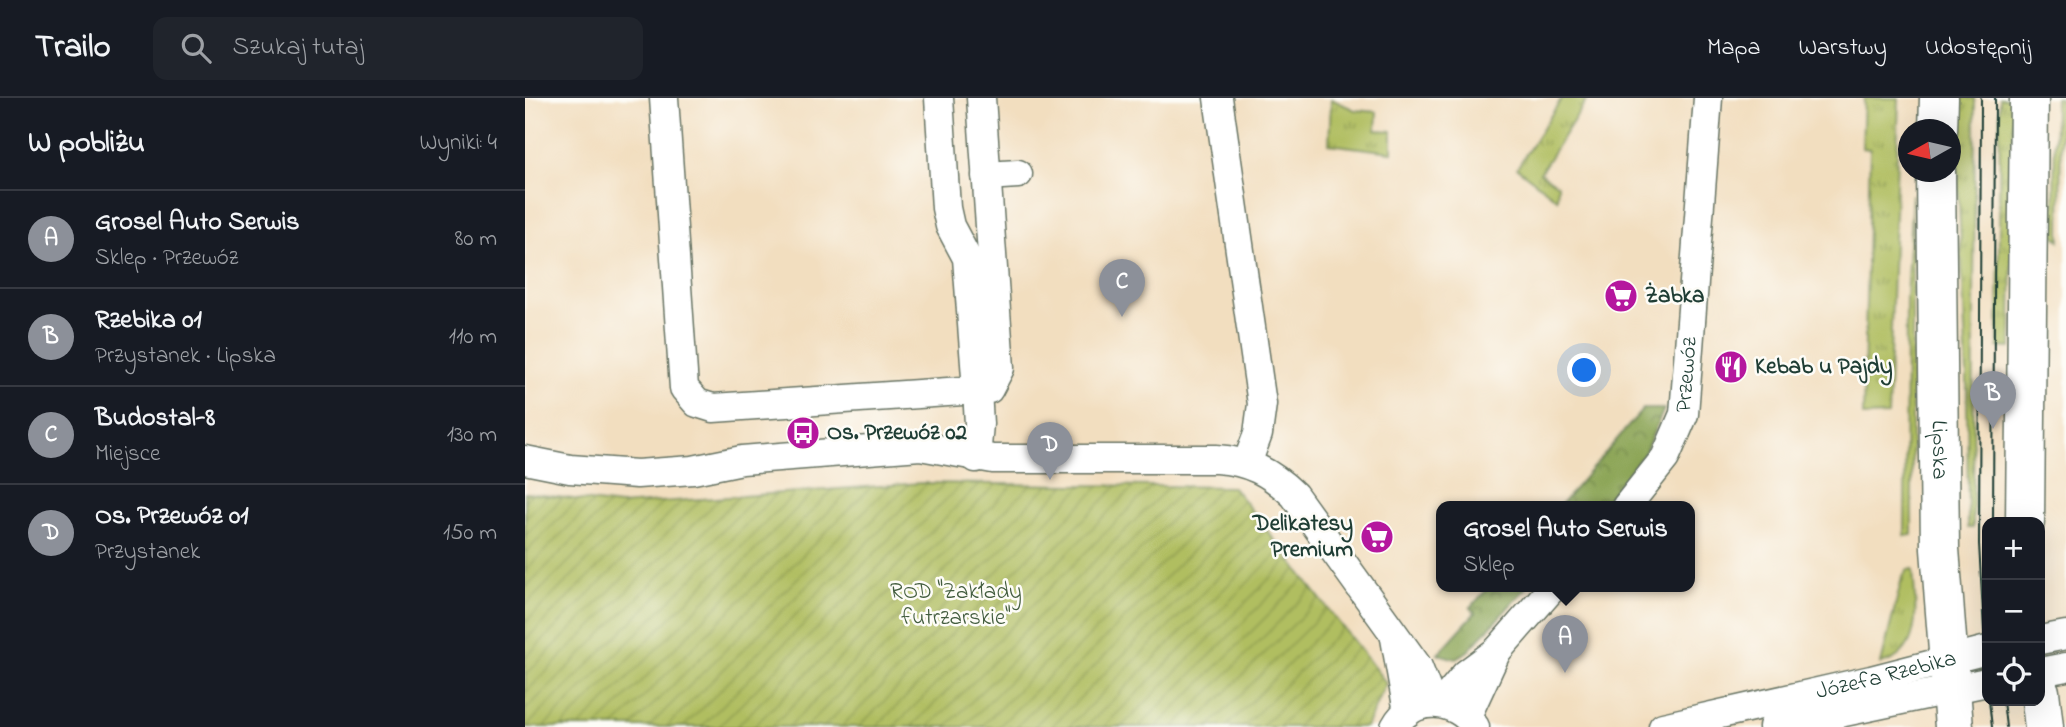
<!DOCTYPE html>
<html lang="pl">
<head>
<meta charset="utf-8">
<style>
  :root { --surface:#171b24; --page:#20242c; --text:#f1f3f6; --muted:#9ea1a6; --line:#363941; --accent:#8c9099 }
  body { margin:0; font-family:"Indie Flower",sans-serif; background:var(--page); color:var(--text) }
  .controls { position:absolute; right:21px; bottom:21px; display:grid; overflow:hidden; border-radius:14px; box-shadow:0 7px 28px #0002 }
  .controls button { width:63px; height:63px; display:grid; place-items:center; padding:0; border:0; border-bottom:2px solid var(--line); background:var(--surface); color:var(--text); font:35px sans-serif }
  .compass { position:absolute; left:1373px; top:21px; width:63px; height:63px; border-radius:50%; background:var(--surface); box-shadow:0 7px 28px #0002; rotate:262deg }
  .you { position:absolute; left:1060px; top:273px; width:24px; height:24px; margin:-18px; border:5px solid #fff; border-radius:50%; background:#1a73e8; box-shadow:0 0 0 10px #1a73e833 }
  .badge { display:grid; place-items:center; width:46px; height:46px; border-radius:50%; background:var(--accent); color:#fff; font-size:23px; font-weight:700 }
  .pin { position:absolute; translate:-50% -58px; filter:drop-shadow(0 2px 4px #0008) }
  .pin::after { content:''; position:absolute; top:37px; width:24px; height:21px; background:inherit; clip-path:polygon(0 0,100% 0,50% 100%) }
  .popup { position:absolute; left:911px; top:403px; width:259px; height:91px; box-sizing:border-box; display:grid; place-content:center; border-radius:14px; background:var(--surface); filter:drop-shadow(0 2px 5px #0005); font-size:23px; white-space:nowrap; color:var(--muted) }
  .popup b { font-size:26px; color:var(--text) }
  .popup::after { content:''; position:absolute; left:50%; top:100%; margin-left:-14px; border:14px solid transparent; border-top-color:var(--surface) }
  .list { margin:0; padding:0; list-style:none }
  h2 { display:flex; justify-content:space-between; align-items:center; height:91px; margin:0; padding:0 28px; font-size:30px }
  h2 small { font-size:23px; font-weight:400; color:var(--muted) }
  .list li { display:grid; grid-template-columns:46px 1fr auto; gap:21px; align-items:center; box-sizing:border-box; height:98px; padding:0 28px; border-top:2px solid var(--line) }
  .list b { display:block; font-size:26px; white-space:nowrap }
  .list p { margin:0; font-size:23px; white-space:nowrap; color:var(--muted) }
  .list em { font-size:23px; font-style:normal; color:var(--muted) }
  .icon { flex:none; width:38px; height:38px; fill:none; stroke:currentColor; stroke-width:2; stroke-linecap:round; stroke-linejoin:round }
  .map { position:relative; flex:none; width:1541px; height:629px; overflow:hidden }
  header { display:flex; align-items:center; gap:42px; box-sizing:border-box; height:98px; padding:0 35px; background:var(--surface); border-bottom:2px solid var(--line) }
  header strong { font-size:33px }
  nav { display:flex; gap:38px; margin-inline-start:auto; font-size:24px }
  .search { width:490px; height:63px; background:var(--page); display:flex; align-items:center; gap:18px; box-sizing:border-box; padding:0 24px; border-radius:14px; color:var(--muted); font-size:26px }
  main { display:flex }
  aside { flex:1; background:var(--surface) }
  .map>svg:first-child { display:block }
</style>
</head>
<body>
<header>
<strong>Trailo</strong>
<div class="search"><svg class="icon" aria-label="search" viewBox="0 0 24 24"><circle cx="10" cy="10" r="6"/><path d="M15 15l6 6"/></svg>Szukaj tutaj</div>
<nav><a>Mapa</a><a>Warstwy</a><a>Udostępnij</a></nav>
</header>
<main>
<aside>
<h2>W pobliżu<small>Wyniki: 4</small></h2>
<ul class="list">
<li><span class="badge">A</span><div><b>Grosel Auto Serwis</b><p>Sklep · Przewóz</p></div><em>80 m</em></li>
<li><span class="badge">B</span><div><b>Rzebika 01</b><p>Przystanek · Lipska</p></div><em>110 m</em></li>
<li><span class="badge">C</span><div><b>Budostal-8</b><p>Miejsce</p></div><em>130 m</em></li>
<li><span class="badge">D</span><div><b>Os. Przewóz 01</b><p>Przystanek</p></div><em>150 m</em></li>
</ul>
</aside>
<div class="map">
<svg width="1541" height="629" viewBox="0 0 1541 629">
  <defs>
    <pattern id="grass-tufts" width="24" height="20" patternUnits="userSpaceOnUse" patternTransform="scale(1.75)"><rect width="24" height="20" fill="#b0be60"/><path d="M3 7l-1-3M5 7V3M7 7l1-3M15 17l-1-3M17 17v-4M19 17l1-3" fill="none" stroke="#8f9c50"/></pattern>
    <pattern id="forest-crowns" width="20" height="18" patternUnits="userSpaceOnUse" patternTransform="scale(1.75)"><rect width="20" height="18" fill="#8ca556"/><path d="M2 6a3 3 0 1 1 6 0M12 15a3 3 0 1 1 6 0" fill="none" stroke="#728848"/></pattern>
    <pattern id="garden-furrows" width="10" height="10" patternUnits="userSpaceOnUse" patternTransform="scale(1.75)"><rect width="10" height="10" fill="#b0be60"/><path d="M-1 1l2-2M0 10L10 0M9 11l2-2" fill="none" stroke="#8f9c50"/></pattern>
  </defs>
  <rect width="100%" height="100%" fill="#fdfcf7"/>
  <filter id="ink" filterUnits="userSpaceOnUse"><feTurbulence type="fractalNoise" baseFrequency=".0143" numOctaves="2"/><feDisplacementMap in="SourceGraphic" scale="14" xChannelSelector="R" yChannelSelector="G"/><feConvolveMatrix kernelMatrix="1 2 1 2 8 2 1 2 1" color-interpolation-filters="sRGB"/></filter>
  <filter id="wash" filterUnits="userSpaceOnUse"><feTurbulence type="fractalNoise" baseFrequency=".00686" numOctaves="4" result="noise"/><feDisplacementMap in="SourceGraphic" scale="28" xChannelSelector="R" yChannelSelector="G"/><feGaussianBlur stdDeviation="1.57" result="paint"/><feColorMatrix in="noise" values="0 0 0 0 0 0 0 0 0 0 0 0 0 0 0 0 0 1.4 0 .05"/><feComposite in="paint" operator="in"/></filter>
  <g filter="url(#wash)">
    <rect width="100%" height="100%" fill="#f2debf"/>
    <g fill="url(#grass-tufts)" stroke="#687e4a" stroke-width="2">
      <polygon points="1037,0 1063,0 1015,75 1033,87 1032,101 992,70"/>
      <polygon points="1339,0 1374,0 1363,317 1338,318 1345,51 1337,50"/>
      <polygon points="1435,0 1450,0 1448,430 1443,430 1442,277 1433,83"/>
      <polygon points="1475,0 1488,0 1486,250 1473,249"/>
      <polygon points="1530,0 1536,0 1535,143 1529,137"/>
      <polygon points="806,1 830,12 852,14 851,32 867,33 867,54 804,46"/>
      <polygon points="1387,96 1387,437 1380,438 1381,200"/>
      <path d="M1388 471C1390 506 1400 555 1356 566L1377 480 1382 472Z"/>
    </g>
    <g fill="url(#forest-crowns)" stroke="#567145" stroke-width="2">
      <polygon points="1118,311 1139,311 1119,356 1075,409 1034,409"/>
      <polygon points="964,489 1002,489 943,553 931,561 913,556 950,515 945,510"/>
    </g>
    <polygon fill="url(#garden-furrows)" stroke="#687e4a" stroke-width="2" points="396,385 708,389 861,585 841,629 0,629 0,395 95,407"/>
  </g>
  <g filter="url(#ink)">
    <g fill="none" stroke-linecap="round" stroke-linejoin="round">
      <defs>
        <g id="minor">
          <polyline points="139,0 159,290 172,305 188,310 452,292 442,160 425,128 421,110 414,0"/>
          <polyline points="693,0 737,306 733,336 722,365"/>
          <polyline points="461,78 493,76"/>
          <polyline points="451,360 454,326 452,292 464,291 475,270 456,0"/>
          <path d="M0 362 45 371 112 376 168 372 217 362 395 348 468 361H691C724 363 745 374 769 397L893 569 907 605"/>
          <path id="s1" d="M1101 409 1140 360 1159 316 1183 0"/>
          <polyline points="870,540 883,614"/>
          <polyline points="1515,542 1541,537"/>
          <polyline points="1515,574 1541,569"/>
          <polyline points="917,605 941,576 972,553 1028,489"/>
          <polyline points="942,618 972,553"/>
          <path d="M870 629C887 596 932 600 950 629"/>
          <path id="s2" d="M1138 629 1346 582 1462 552"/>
          <polyline points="1248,629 1462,584"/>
        </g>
        <g id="primary">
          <polyline points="1413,32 1414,0"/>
          <path id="s3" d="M1411 74 1415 451 1429 629"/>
          <polyline points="1500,424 1504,0"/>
          <polyline points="1515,594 1519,629"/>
        </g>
      </defs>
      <use href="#minor" stroke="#697565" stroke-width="31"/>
      <use href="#primary" stroke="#697565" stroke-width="41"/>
      <use href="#minor" stroke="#fff" stroke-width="28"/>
      <use href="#primary" stroke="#fff" stroke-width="38"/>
      <g stroke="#1f3d34" stroke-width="2">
        <polyline points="1456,0 1454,446 1462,587"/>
        <polyline points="1468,424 1470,0"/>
        <polyline points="1464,603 1467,629"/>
        <polyline points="1478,603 1481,629"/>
      </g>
    </g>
  </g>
  <defs>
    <symbol id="supermarket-disc" viewBox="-11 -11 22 22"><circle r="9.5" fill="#b5179e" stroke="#fdfcf7"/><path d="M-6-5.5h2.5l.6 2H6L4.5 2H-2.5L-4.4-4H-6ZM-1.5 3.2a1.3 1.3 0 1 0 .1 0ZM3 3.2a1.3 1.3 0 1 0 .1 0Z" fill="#fff"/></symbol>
    <symbol id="restaurant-disc" viewBox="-11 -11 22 22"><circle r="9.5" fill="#b5179e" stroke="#fdfcf7"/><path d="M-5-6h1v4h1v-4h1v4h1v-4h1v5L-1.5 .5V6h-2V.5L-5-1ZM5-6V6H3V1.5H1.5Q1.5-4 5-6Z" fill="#fff"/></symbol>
    <symbol id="bus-disc" viewBox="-11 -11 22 22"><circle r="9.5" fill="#b5179e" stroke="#fdfcf7"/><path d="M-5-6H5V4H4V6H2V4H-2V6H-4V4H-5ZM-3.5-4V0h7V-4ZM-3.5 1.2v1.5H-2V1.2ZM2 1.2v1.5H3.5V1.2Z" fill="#fff"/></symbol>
  </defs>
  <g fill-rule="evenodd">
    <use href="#supermarket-disc" x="1077" y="179" width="38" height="38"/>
    <use href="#restaurant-disc" x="1187" y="250" width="38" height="38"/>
    <use href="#bus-disc" x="259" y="316" width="38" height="38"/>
    <use href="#supermarket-disc" x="833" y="420" width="38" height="38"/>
  </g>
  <g text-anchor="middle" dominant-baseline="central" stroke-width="5" stroke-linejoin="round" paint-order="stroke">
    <g font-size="23" font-weight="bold" fill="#1f3d34" stroke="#fdfcf7" text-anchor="start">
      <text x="1120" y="198">Żabka</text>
      <text x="1230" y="269">Kebab u Pajdy</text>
      <text x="302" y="335">Os. Przewóz 02</text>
      <text x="828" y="426" text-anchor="end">Delikatesy<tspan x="828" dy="26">Premium</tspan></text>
    </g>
    <g font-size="23" fill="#1f3d34" stroke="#fdfcf7">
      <text stroke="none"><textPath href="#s1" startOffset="150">Przewóz</textPath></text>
      <text stroke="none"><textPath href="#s3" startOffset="278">Lipska</textPath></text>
      <text stroke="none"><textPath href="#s2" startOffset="229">Józefa Rzebika</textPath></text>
    </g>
    <g font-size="23" fill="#435d3f" stroke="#fdfcf7">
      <text x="431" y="494">ROD "Zakłady<tspan x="431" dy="26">futrzarskie"</tspan></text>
    </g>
  </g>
</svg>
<div class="controls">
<button>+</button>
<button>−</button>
<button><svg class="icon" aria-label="locate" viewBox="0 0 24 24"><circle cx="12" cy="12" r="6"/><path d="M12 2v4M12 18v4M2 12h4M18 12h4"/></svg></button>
</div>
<svg class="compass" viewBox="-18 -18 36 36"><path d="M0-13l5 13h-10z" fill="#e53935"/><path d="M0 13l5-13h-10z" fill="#9ea1a6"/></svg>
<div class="you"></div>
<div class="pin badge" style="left:1040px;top:575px">A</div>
<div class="popup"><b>Grosel Auto Serwis</b>Sklep</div>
<div class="pin badge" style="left:1468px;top:331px">B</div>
<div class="pin badge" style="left:597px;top:219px">C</div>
<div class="pin badge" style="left:525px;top:382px">D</div>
</div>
</main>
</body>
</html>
